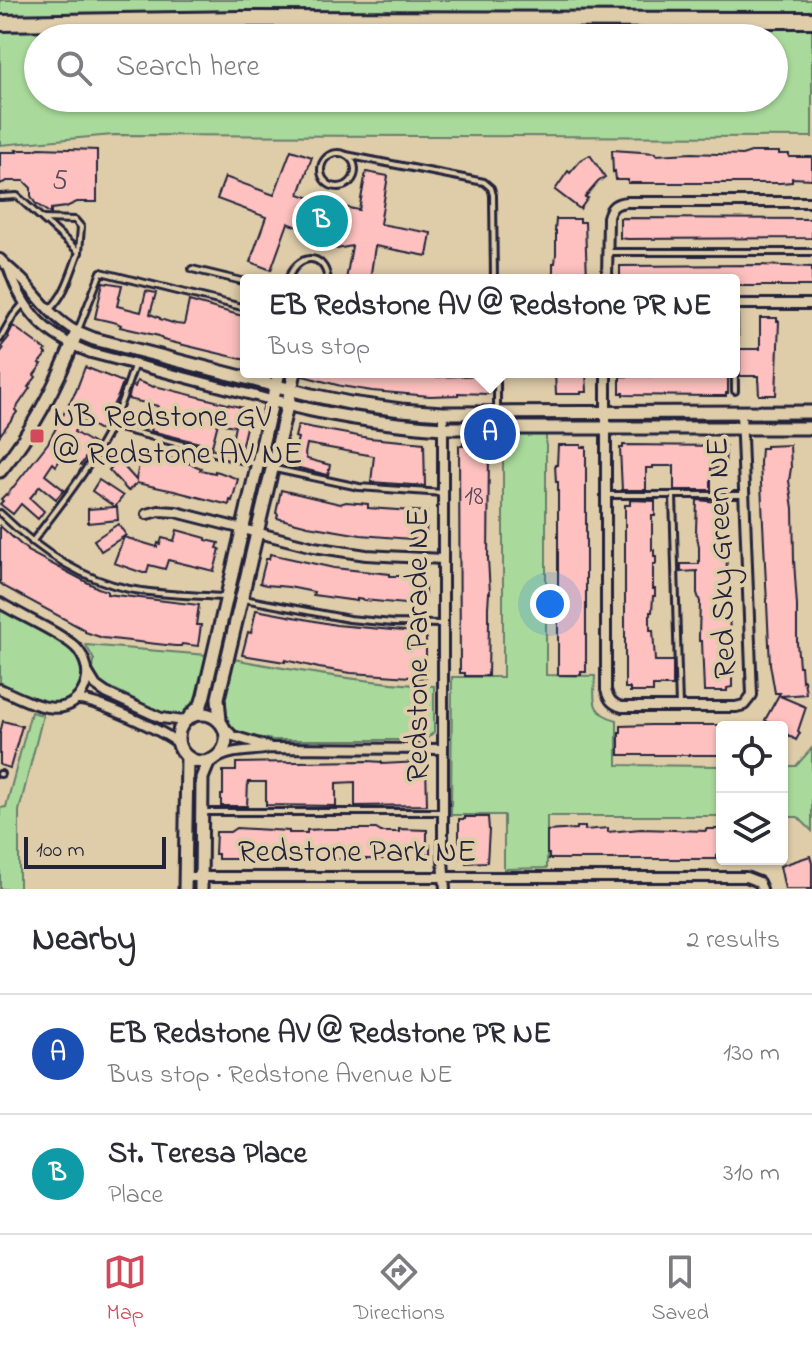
<!DOCTYPE html>
<html lang="en">
<head>
<meta charset="utf-8">
<style>
  :root { --surface:#fff; --page:#f7f7f7; --text:#2b2b33; --muted:#7c7c81; --line:#e1e1e2; --accent:#d1495b }
  body { margin:0; font-family:"Indie Flower",sans-serif; background:var(--page); color:var(--text) }
  .controls { position:absolute; right:24px; bottom:24px; display:grid; overflow:hidden; border-radius:8px; box-shadow:0 2px 6px #0004 }
  .controls button { width:72px; height:72px; display:grid; place-items:center; padding:0; border:0; border-bottom:2px solid var(--line); background:var(--surface); color:var(--text); font:40px sans-serif }
  .scale { position:absolute; left:24px; bottom:20px; width:142px; box-sizing:border-box; padding-left:8px; border:4px solid #22223b; border-top:0; font-size:22px; line-height:28px; white-space:nowrap; color:#22223b; -webkit-text-stroke:6px #dfcdaa; paint-order:stroke }
  .you { position:absolute; left:550px; top:604px; width:28px; height:28px; margin:-20px; border:6px solid #fff; border-radius:50%; background:#1a73e8; box-shadow:0 0 0 12px #1a73e833 }
  .badge { display:grid; place-items:center; width:52px; height:52px; border-radius:50%; background:var(--accent); color:#fff; font-size:26px; font-weight:700 }
  .pin { position:absolute; translate:-50% -50%; border:4px solid #fff; box-shadow:0 2px 8px #0006 }
  .popup { position:absolute; left:240px; top:274px; width:500px; height:104px; box-sizing:border-box; display:grid; place-content:center; border-radius:8px; background:var(--surface); filter:drop-shadow(0 2px 6px #0005); font-size:26px; white-space:nowrap; color:var(--muted) }
  .popup b { font-size:30px; color:var(--text) }
  .popup::after { content:''; position:absolute; left:50%; top:100%; margin-left:-16px; border:16px solid transparent; border-top-color:var(--surface) }
  .list { margin:0; padding:0; list-style:none }
  h2 { display:flex; justify-content:space-between; align-items:center; height:104px; margin:0; padding:0 32px; font-size:34px }
  h2 small { font-size:26px; font-weight:400; color:var(--muted) }
  .list li { display:grid; grid-template-columns:52px 1fr auto; gap:24px; align-items:center; box-sizing:border-box; height:120px; padding:0 32px; border-top:2px solid var(--line) }
  .list b { display:block; font-size:30px; white-space:nowrap }
  .list p { margin:0; font-size:26px; white-space:nowrap; color:var(--muted) }
  .list em { font-size:26px; font-style:normal; color:var(--muted) }
  .icon { flex:none; width:44px; height:44px; fill:none; stroke:currentColor; stroke-width:2; stroke-linecap:round; stroke-linejoin:round }
  .map { position:relative; flex:none; width:812px; height:889px; overflow:hidden }
  .search { position:absolute; background:var(--surface); box-shadow:0 2px 6px #0004; left:24px; right:24px; top:24px; height:88px; display:flex; align-items:center; gap:20px; box-sizing:border-box; padding:0 28px; border-radius:44px; color:var(--muted); font-size:30px }
  .sheet { height:344px; background:var(--surface) }
  nav { display:flex; justify-content:space-around; align-items:center; box-sizing:border-box; height:112px; border-top:2px solid var(--line); background:var(--surface); font-size:22px; color:var(--muted) }
  nav a { display:grid; justify-items:center; gap:4px }
  nav .on { color:var(--accent) }
  .map>svg:first-child { display:block }
</style>
</head>
<body>
<div class="map">
<svg width="812" height="889" viewBox="0 0 812 889">
  <rect width="100%" height="100%" fill="#dfcdaa"/>
  <filter id="ink" filterUnits="userSpaceOnUse"><feTurbulence type="fractalNoise" baseFrequency=".0125" numOctaves="2"/><feDisplacementMap in="SourceGraphic" scale="16" xChannelSelector="R" yChannelSelector="G"/><feConvolveMatrix kernelMatrix="1 2 1 2 8 2 1 2 1" color-interpolation-filters="sRGB"/></filter>
  <g filter="url(#ink)">
    <g fill="#a9da9b" stroke="#667e6b" stroke-width="2" fill-rule="evenodd">
      <path d="M0 0H812V137L113 135 0 145ZM38 38H774V98H38Z"/>
      <path d="M503 433H546V675L595 676C594 699 589 713 617 720V765L722 766V816H547V868L504 869V815H451L452 677H503Z"/>
      <path d="M0 609 70 646C74 651 79 655 81 661 88 680 74 702 54 704 36 705 16 691 0 684Z"/>
      <polygon points="86,645 207,655 200,683 200,699 189,711 184,714 171,715 160,712 116,690 102,686 94,677 93,670 94,660"/>
      <path d="M234 659C300 672 366 683 434 686V732L425 740H273L239 734 230 727 223 712 224 696Z"/>
      <polygon points="31,712 43,715 19,811 19,889 0,889 0,808 6,807"/>
      <polygon points="812,748 812,831 798,817 782,817 782,766 796,766"/>
    </g>
    <g fill="#fec1bf" stroke="#22223b" stroke-width="2">
      <polygon points="39,148 97,150 97,202 77,202 66,207 51,209 51,214 35,203 31,196 31,188 24,181 7,181 0,184 0,152 17,152 16,150 34,150"/>
      <polygon points="291,150 312,157 299,194 328,204 359,210 366,172 388,176 380,224 431,233 427,256 375,246 370,280 346,280 352,246 337,249 322,238 313,239 311,232 288,223 271,270 250,262 266,217 217,199 225,177 274,195"/>
      <polygon points="612,150 656,153 656,155 692,153 742,155 751,152 779,152 779,154 789,154 789,157 812,157 812,179 792,178 792,182 780,183 628,183 628,180 616,180 615,171 613,172"/>
      <polygon points="590,155 605,177 598,182 585,197 588,198 580,209 555,190 568,171 570,173 581,160"/>
      <polygon points="620,218 812,219 812,238 628,239 620,238"/>
      <polygon points="556,219 580,219 580,222 585,222 587,280 557,280 557,275 553,275 553,263 555,263 556,254 556,231 555,231"/>
      <polygon points="759,265 812,267 812,286 734,286 734,280 620,280 620,266"/>
      <polygon points="103,282 122,285 117,306 141,312 146,291 156,293 150,314 160,318 160,319 176,324 184,325 189,301 246,317 246,360 163,340 159,336 120,327 121,325 117,323 95,318"/>
      <polygon points="760,318 777,318 777,321 779,321 776,395 759,395 758,376 740,376 740,349 760,349"/>
      <polygon points="13,326 46,350 44,352 46,354 39,363 42,364 34,375 36,377 28,387 30,388 15,410 17,412 0,435 0,353 3,349 1,347 9,337 8,336"/>
      <polygon points="85,367 123,382 118,396 100,430 81,419 74,432 94,444 81,465 64,454 56,466 53,463 45,475 64,490 56,499 40,486 30,498 44,511 38,519 21,504 13,514 0,504 3,501 1,499 6,494 7,495 48,443 76,391"/>
      <polygon points="303,372 374,372 435,377 486,375 489,376 489,394 458,393 458,395 430,396 372,391 341,386 303,376"/>
      <polygon points="555,372 586,372 587,392 581,392 581,394 556,394"/>
      <polygon points="620,376 728,377 728,393 726,393 726,396 714,396 623,395 623,393 620,393"/>
      <polygon points="137,381 154,387 155,386 248,409 249,414 240,453 230,451 235,426 218,423 212,446 151,431 158,406 128,399 132,386 135,387"/>
      <polygon points="298,425 369,438 424,443 425,486 371,482 374,456 307,444 305,454 307,459 330,465 328,475 291,466 298,438 295,437"/>
      <polygon points="463,443 486,443 486,449 489,449 488,559 490,593 489,593 488,607 488,621 489,621 488,676 465,676 465,673 460,673 459,446 463,446"/>
      <polygon points="558,445 581,445 581,447 586,447 586,672 581,672 581,675 558,675 558,482 556,482 555,465 557,465"/>
      <polygon points="623,445 726,446 725,468 711,468 711,490 674,490 674,466 653,466 653,468 646,468 646,490 622,490 620,448 623,448"/>
      <polygon points="790,445 791,468 789,481 793,508 794,561 797,606 797,643 799,666 801,666 802,681 804,680 806,694 780,696 806,707 798,731 800,733 796,740 782,731 782,727 776,727 765,720 780,693 775,693 770,664 760,463 761,448 766,448 766,446"/>
      <polygon points="161,456 191,464 201,468 200,470 215,473 215,471 219,472 238,479 232,501 230,500 229,505 174,491 137,483 128,491 109,470 118,460 136,480 140,459 160,461"/>
      <polygon points="99,480 123,496 115,507 117,507 118,520 88,523 88,509 115,507 92,491"/>
      <polygon points="281,490 340,504 346,502 368,504 368,508 427,512 426,535 423,535 423,540 361,535 308,526 277,518 278,514 276,513"/>
      <polygon points="630,500 655,501 655,516 652,516 652,550 654,550 654,556 656,556 656,564 653,564 653,589 655,589 655,596 653,596 652,612 650,612 650,630 653,630 655,661 673,661 673,686 653,686 653,692 630,692 630,688 625,688 625,505 630,505"/>
      <polygon points="697,500 719,502 719,506 724,506 732,677 732,687 727,688 727,691 704,691 702,641 699,641 699,636 700,602 697,593 697,571 681,572 681,564 699,564 699,547 696,531"/>
      <polygon points="118,524 126,535 101,551 94,540"/>
      <polygon points="0,526 27,550 27,551 98,588 107,591 107,594 199,605 196,625 201,625 198,646 182,644 181,646 175,646 103,638 85,632 85,630 5,587 0,583"/>
      <polygon points="177,530 206,538 206,540 219,543 217,548 220,549 214,571 168,560 165,569 149,565 147,573 143,573 114,563 124,537 157,547 158,543 160,544 162,538 174,541"/>
      <polygon points="270,554 334,568 390,574 390,576 422,576 422,584 425,584 425,606 364,600 357,599 357,601 313,595 314,592 289,587 266,585 260,583 266,559 269,559"/>
      <polygon points="256,610 336,625 426,633 426,678 351,673 319,668 285,660 285,662 242,655 248,632 251,633"/>
      <polygon points="3,721 22,726 10,768 0,765 0,733"/>
      <polygon points="651,725 721,725 721,755 619,755 619,732 621,732 621,726"/>
      <polygon points="368,761 382,762 382,764 420,762 420,765 426,765 427,805 355,806 355,782 336,783 336,806 266,805 266,782 248,782 247,806 221,806 221,795 223,795 223,771 236,771 236,763"/>
      <polygon points="465,817 488,817 489,830 487,862 466,863 466,858 459,858 459,819 465,819"/>
      <polygon points="577,827 585,827 585,830 608,828 608,832 641,829 706,831 706,829 719,829 719,854 717,854 717,859 549,859 549,854 547,854 547,831 577,829"/>
      <polygon points="236,828 289,831 289,833 307,833 307,830 326,829 376,829 381,832 399,832 399,829 427,830 427,845 430,845 430,854 425,854 425,859 218,859 218,854 215,854 216,832 230,832"/>
      <polygon points="810,856 812,863 812,889 785,889 780,866"/>
    </g>
    <g fill="none" stroke-linecap="round" stroke-linejoin="round">
      <defs>
        <g id="lane">
          <circle cx="338" cy="170" r="17"/>
          <polyline points="346,155 484,182 491,188 493,195 494,280"/>
          <path d="M0 197 17 196 79 252C71 272 66 294 50 309"/>
          <polyline points="43,219 75,220 81,227 79,252"/>
          <polyline points="609,252 812,252"/>
          <polyline points="192,269 246,282"/>
          <path d="M288 280C296 254 324 250 328 280"/>
          <polyline points="734,313 735,391"/>
          <polyline points="78,330 101,272 246,308"/>
          <polyline points="0,339 13,316 24,303"/>
          <polyline points="497,372 497,410"/>
          <polyline points="111,426 256,464"/>
          <polyline points="275,469 359,487 443,493"/>
          <polyline points="608,495 743,495"/>
          <polyline points="673,495 679,707"/>
          <path d="M0 513C35 547 80 579 129 589 159 595 192 595 223 597"/>
          <path d="M32 542C61 504 91 467 112 424 121 405 127 386 134 366"/>
          <polyline points="244,599 349,619 393,623 441,624"/>
          <polyline points="0,774 1,774"/>
          <polyline points="203,812 442,812"/>
        </g>
        <g id="street">
          <path d="M0 259C9 269 20 276 29 287 44 305 56 320 77 332"/>
          <path d="M9 269C24 314 47 336 91 353L271 400"/>
          <path d="M607 280 608 217C611 206 616 203 627 202H812"/>
          <polyline points="734,304 812,304"/>
          <path d="M606 372V690C609 700 612 704 622 707H736L744 705 752 695 741 412"/>
          <polyline points="443,413 443,859 445,889"/>
          <polyline points="147,514 159,511 176,512 314,547 366,555 443,559"/>
          <path d="M0 603C19 615 68 636 79 651 86 661 90 673 85 686 69 726 27 701 0 689"/>
          <polyline points="88,673 96,686 106,693 161,718 184,721"/>
          <path d="M77 700C95 699 163 731 178 743"/>
          <polyline points="225,728 233,736 269,747"/>
          <path d="M217 758C235 749 251 752 270 748L443 749"/>
          <polyline points="186,877 746,877 759,882 762,889"/>
        </g>
        <g id="secondary">
          <path d="M271 400C328 416 385 424 443 428H812"/>
          <path d="M0 471C34 430 58 382 77 332L94 339 312 395 350 403 401 410 443 413 812 412"/>
          <circle cx="202" cy="738" r="24"/>
          <polyline points="190,716 201,705 204,695 279,372"/>
          <polyline points="220,721 218,698 295,372"/>
          <polyline points="185,889 187,757"/>
          <polyline points="201,889 202,778 209,761"/>
        </g>
        <polyline id="highway" points="0,23 242,19 812,20"/>
      </defs>
      <use href="#lane" stroke="#22223b" stroke-width="10"/>
      <use href="#street" stroke="#22223b" stroke-width="14"/>
      <use href="#secondary" stroke="#22223b" stroke-width="17"/>
      <use href="#highway" stroke="#22223b" stroke-width="20"/>
      <use href="#lane" stroke="#dfcdaa" stroke-width="4"/>
      <use href="#street" stroke="#dfcdaa" stroke-width="8"/>
      <use href="#secondary" stroke="#dfcdaa" stroke-width="11"/>
      <use href="#highway" stroke="#dfcdaa" stroke-width="14"/>
    </g>
  </g>
  <rect fill="#d1495b" stroke="#dfcdaa" stroke-width="3" x="29" y="428" width="16" height="16" rx="4"/>
  <g text-anchor="middle" dominant-baseline="central" stroke-width="8" stroke-linejoin="round" paint-order="stroke">
    <g font-size="28" fill="#594a5c">
      <text x="60" y="181">5</text>
      <text x="474" y="497">18</text>
    </g>
    <g font-size="32" fill="#22223b" stroke="#dfcdaa" text-anchor="start">
      <text x="53" y="418">NB Redstone GV<tspan x="53" dy="37">@ Redstone AV NE</tspan></text>
    </g>
    <g font-size="32" fill="#22223b" stroke="#dfcdaa">
      <text transform="translate(723 558) rotate(-92)">Red Sky Green NE</text>
      <text transform="translate(419 645) rotate(-90)">Redstone Parade NE</text>
      <text x="357" y="853">Redstone Park NE</text>
    </g>
  </g>
</svg>
<div class="controls">
<button><svg class="icon" aria-label="locate" viewBox="0 0 24 24"><circle cx="12" cy="12" r="6"/><path d="M12 2v4M12 18v4M2 12h4M18 12h4"/></svg></button>
<button><svg class="icon" aria-label="layers" viewBox="0 0 24 24"><path d="M12 4l9 5-9 5-9-5zM3 14l9 5 9-5"/></svg></button>
</div>
<div class="scale">100 m</div>
<div class="you"></div>
<div class="pin badge" style="left:490px;top:434px;background:#1a4fb4">A</div>
<div class="popup"><b>EB Redstone AV @ Redstone PR NE</b>Bus stop</div>
<div class="pin badge" style="left:322px;top:221px;background:#0f9aa8">B</div>
<div class="search"><svg class="icon" aria-label="search" viewBox="0 0 24 24"><circle cx="10" cy="10" r="6"/><path d="M15 15l6 6"/></svg>Search here</div>
</div>
<section class="sheet">
<h2>Nearby<small>2 results</small></h2>
<ul class="list">
<li><span class="badge" style="background:#1a4fb4">A</span><div><b>EB Redstone AV @ Redstone PR NE</b><p>Bus stop · Redstone Avenue NE</p></div><em>130 m</em></li>
<li><span class="badge" style="background:#0f9aa8">B</span><div><b>St. Teresa Place</b><p>Place</p></div><em>310 m</em></li>
</ul>
</section>
<nav>
<a class="on"><svg class="icon" aria-label="map" viewBox="0 0 24 24"><path d="M3 6l6-2 6 2 6-2v14l-6 2-6-2-6 2zM9 4v14M15 6v14"/></svg>Map</a>
<a><svg class="icon" aria-label="directions" viewBox="0 0 24 24"><path d="M12 3l9 9-9 9-9-9zM9 14v-3h6M13 9l2 2-2 2"/></svg>Directions</a>
<a><svg class="icon" aria-label="saved" viewBox="0 0 24 24"><path d="M7 4h10v16l-5-4-5 4z"/></svg>Saved</a>
</nav>
</body>
</html>
